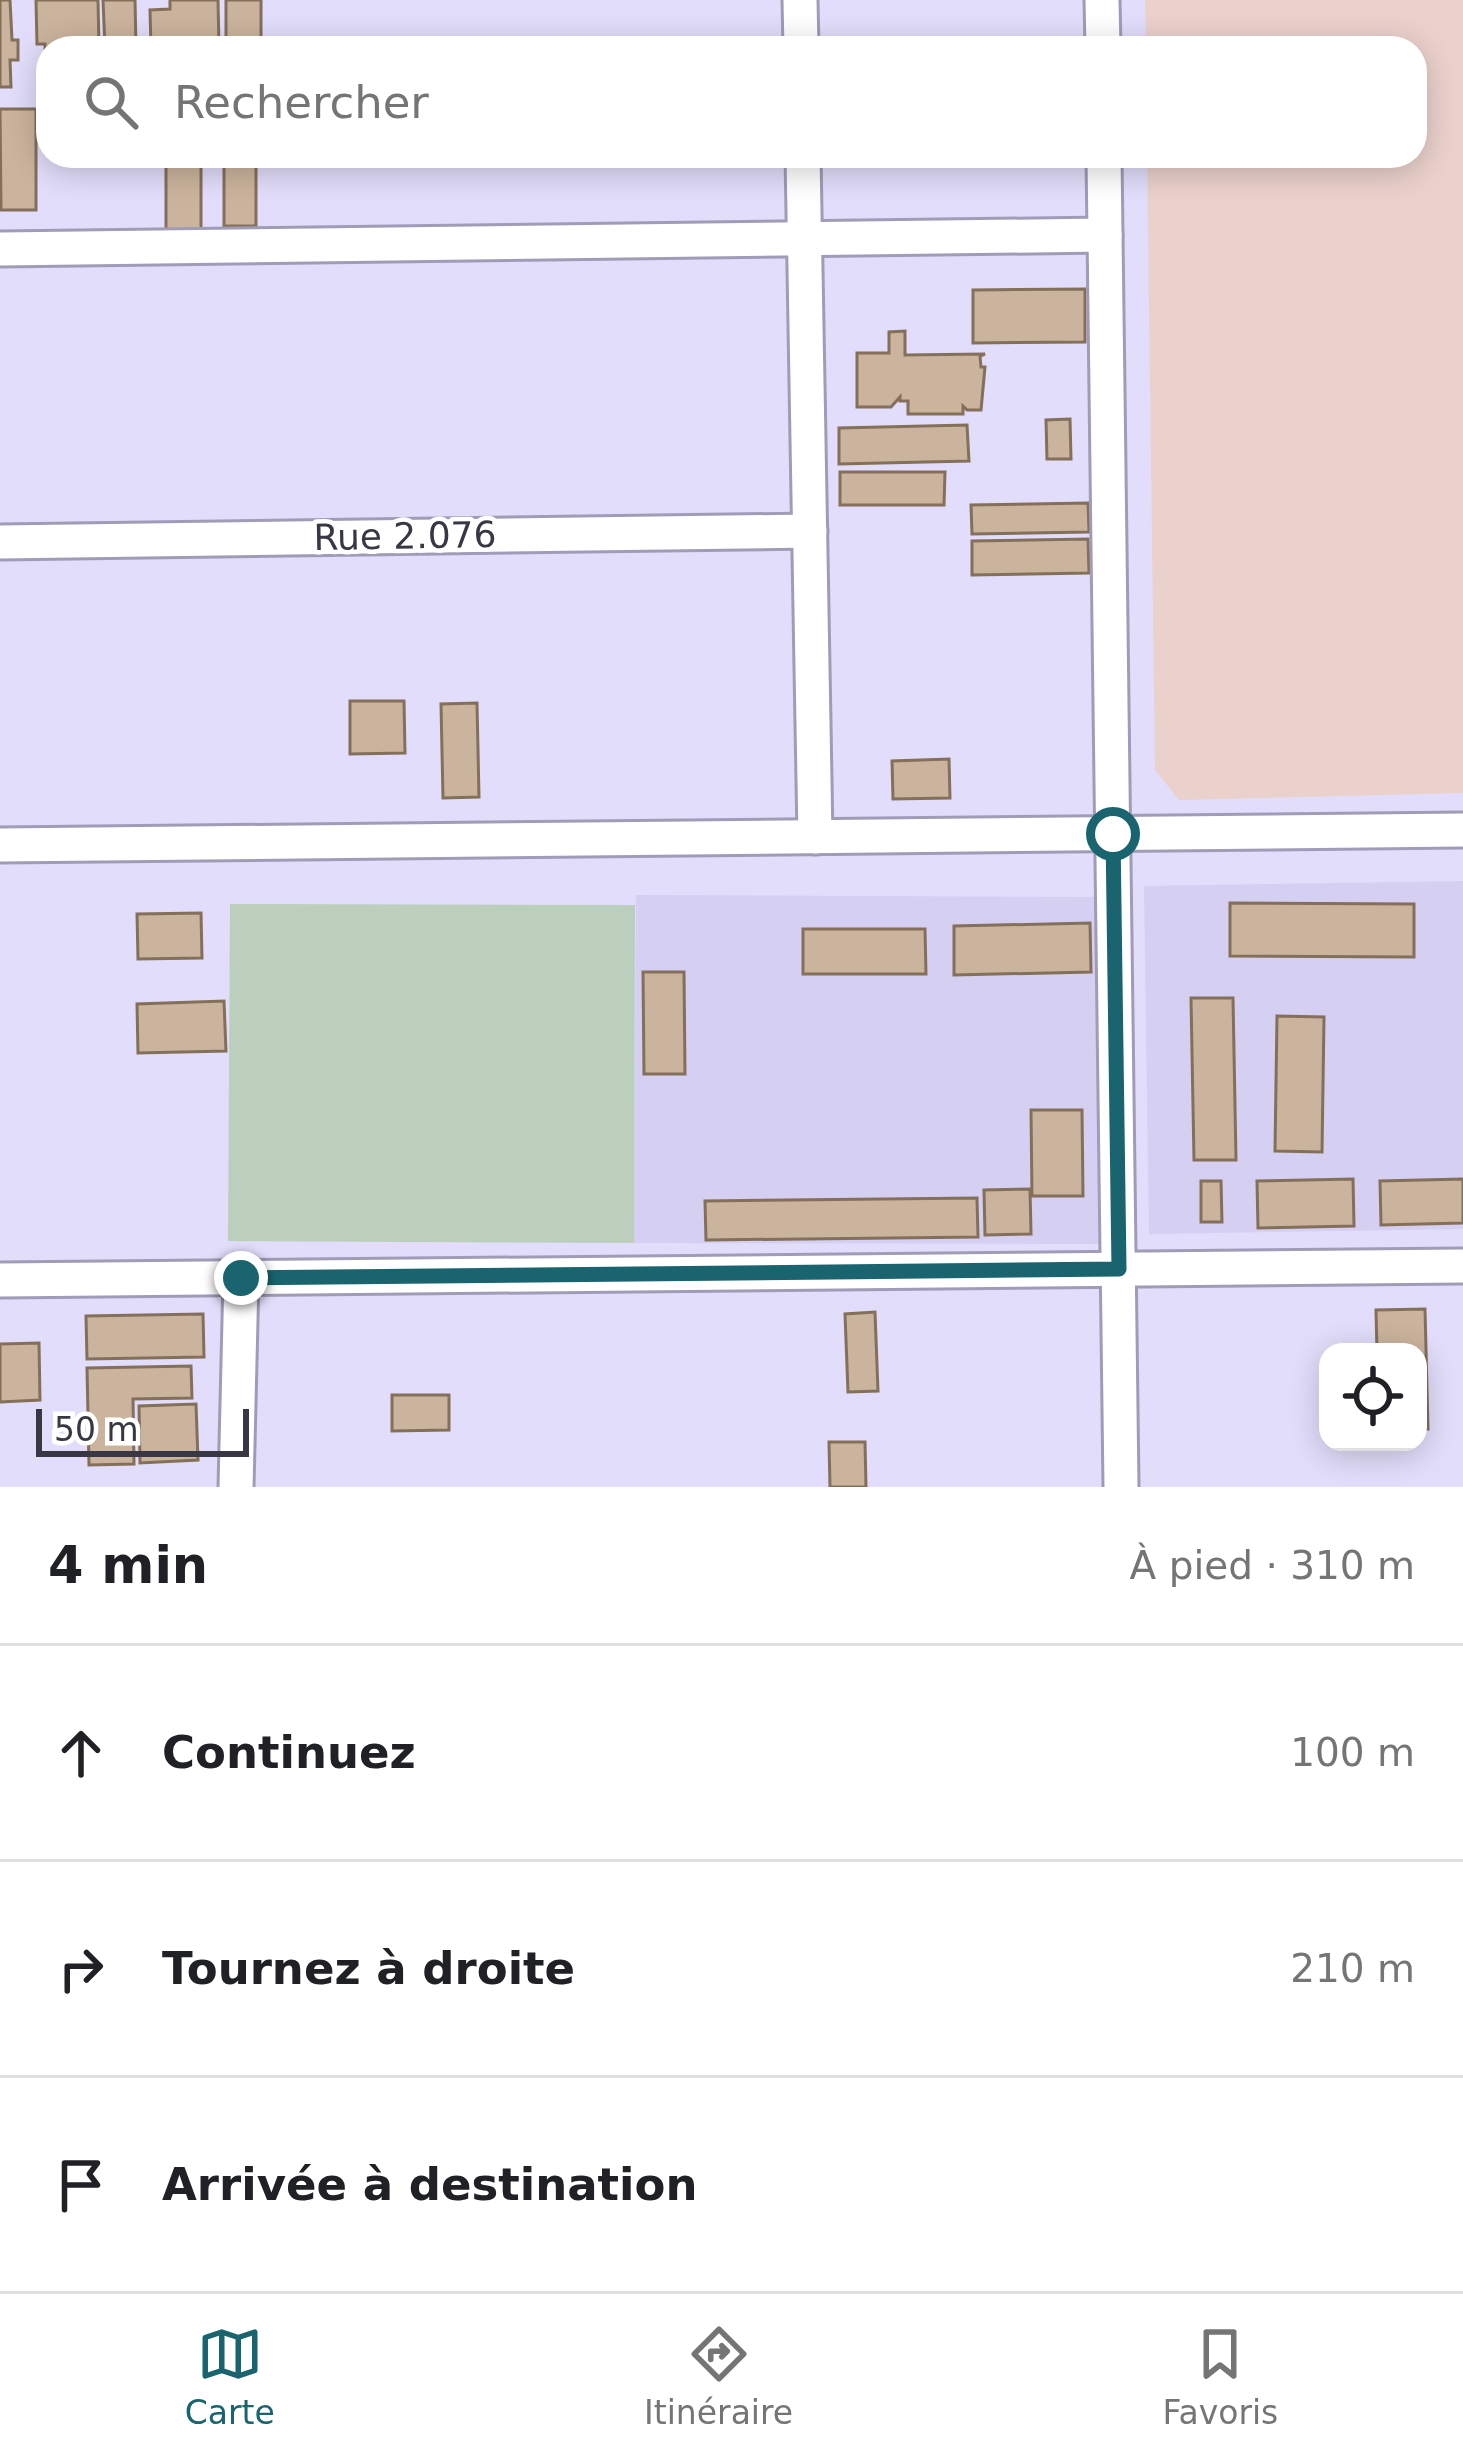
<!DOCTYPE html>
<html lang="fr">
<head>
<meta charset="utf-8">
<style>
  :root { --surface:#fff; --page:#f2f2f2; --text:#202124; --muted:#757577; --line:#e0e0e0; --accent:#19646f }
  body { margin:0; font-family:"DejaVu Sans",sans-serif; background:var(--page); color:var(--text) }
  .controls { position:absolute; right:36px; bottom:36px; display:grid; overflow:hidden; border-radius:24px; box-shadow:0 6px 30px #0003 }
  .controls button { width:108px; height:108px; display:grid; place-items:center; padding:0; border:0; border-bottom:3px solid var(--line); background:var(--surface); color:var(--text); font:60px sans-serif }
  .scale { position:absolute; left:36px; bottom:30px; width:213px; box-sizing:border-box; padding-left:12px; border:6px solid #393743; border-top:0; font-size:33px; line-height:42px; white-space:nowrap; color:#393743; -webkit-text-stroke:9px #fff; paint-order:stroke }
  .stop { position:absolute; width:36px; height:36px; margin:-27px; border:9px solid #19646f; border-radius:50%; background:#fff }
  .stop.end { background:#19646f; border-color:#fff; box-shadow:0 3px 12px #0008 }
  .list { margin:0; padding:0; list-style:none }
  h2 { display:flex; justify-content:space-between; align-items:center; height:156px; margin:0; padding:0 48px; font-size:51px }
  h2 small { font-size:39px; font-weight:400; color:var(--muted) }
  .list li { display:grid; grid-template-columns:78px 1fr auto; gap:36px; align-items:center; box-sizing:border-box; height:216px; padding:0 48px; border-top:3px solid var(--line) }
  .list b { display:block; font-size:45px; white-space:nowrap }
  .list em { font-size:39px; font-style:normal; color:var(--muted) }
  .icon { flex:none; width:66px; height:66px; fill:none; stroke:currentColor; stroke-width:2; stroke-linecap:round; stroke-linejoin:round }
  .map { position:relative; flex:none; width:1463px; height:1487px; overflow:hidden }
  .search { position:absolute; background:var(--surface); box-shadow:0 6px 30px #0003; left:36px; right:36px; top:36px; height:132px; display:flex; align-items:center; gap:30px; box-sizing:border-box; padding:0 42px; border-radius:36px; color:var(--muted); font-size:45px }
  .sheet { height:804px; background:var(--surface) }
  nav { display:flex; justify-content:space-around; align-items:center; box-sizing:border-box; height:168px; border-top:3px solid var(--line); background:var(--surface); font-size:33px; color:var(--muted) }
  nav a { display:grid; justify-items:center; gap:6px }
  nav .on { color:var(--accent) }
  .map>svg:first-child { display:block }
</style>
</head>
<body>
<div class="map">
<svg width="1463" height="1487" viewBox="0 0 1463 1487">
  <rect width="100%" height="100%" fill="#e2ddfa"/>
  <polygon fill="#ebd1cc" points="1145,0 1463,0 1463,793 1179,800 1155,770 1147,156 1415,156 1415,48 1146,48"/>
  <g fill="#d5cff2">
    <polygon points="1463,881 1463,1229 1149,1234 1144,886"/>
    <polygon points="636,895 1103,897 1102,1244 634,1243"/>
  </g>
  <polygon fill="#bccfbd" points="230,904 635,905 634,1243 228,1241"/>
  <g fill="#cbb49d" stroke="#836f5a" stroke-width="3">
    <polygon points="0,0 10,0 12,40 18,40 18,60 10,60 11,87 0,87"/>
    <polygon points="36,0 98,0 99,48 48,48 48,126 38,127 38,99 46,99 45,44 37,44"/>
    <polygon points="103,0 135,0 136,48 105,48"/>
    <polygon points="170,0 218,0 219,48 151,48 150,10 170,9"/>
    <rect x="226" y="0" width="35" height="48"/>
    <polygon points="0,109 36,109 36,210 1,210"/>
    <rect x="166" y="156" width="35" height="81"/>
    <rect x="224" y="156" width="32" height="70"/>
    <polygon points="1085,289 1085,342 973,343 973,290"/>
    <polygon points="905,331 905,355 985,354 980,356 981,367 985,367 981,410 967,410 963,406 963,414 908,414 908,401 900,401 900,397 891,407 857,407 857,353 889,353 889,332"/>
    <polygon points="1070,419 1071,459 1047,459 1046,420"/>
    <polygon points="967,425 969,461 839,464 839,428"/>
    <polygon points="840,472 945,472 944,505 840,505"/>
    <polygon points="1088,503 1089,532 972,534 971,505"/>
    <polygon points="1088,539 1089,573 972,575 972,541"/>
    <polygon points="350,701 404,701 405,753 350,754"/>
    <polygon points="477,703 479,797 443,798 441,704"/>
    <polygon points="949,759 950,798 893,799 892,761"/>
    <polygon points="1230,903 1414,904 1414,957 1230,956"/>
    <polygon points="201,913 202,958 138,959 137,914"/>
    <polygon points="1090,923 1091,972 954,975 954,926"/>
    <polygon points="803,929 925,929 926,974 803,974"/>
    <polygon points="643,972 684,972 685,1074 644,1074"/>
    <polygon points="1191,998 1233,998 1236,1160 1194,1160"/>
    <polygon points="224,1001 226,1051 138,1053 137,1004"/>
    <polygon points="1277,1016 1324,1017 1322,1152 1275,1151"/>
    <polygon points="1031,1110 1082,1110 1083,1196 1032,1196"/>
    <polygon points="1353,1179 1354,1226 1258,1228 1257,1181"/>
    <polygon points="1463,1179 1463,1223 1381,1225 1380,1181"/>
    <polygon points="1201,1181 1221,1181 1222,1222 1201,1222"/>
    <polygon points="1030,1189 1031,1234 985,1235 984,1190"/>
    <polygon points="977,1198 978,1237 706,1240 705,1201"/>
    <polygon points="1425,1309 1428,1429 1418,1429 1418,1352 1377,1352 1376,1310"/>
    <polygon points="875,1312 878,1391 848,1392 845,1314"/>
    <polygon points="203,1314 204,1357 87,1359 86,1316"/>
    <polygon points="39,1343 40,1400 0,1402 0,1344"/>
    <polygon points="191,1366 192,1398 133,1399 134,1464 89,1465 87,1368"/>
    <polygon points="392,1395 449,1395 449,1430 392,1431"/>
    <polygon points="196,1404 198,1460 140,1463 139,1406"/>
    <polygon points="829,1442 865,1442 866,1487 830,1487"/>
  </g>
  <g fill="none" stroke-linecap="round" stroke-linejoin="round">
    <defs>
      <g id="street">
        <polyline points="800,0 801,48"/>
        <polyline points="1102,0 1103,48"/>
        <polyline points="803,156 815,837"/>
        <polyline points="1104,156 1121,1487"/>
        <polyline points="0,249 1105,235"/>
        <polyline points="0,542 810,531"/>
        <polyline points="0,845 1463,830"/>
        <polyline points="0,1280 1463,1266"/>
        <polyline points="236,1487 241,1278"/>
      </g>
    </defs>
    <use href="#street" stroke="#a09bb7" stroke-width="39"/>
    <use href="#street" stroke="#fff" stroke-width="33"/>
  </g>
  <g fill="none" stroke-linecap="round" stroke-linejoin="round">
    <polyline stroke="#19646f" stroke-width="15" points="241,1278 1119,1269 1113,834"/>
  </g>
  <g text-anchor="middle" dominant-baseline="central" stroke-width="9" stroke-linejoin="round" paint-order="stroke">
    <g font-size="36" fill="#393743" stroke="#fff">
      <text transform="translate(405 536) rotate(-1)">Rue 2.076</text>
    </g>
  </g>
</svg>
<div class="controls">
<button><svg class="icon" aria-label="locate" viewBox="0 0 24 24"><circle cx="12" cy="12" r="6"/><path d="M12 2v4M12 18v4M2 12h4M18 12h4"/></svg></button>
</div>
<div class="scale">50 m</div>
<div class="stop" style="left:1113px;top:834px"></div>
<div class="stop end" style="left:241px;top:1278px"></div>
<div class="search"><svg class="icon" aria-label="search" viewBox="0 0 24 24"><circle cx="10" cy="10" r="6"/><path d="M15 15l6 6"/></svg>Rechercher</div>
</div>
<section class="sheet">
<h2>4 min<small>À pied · 310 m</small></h2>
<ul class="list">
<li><svg class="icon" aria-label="ahead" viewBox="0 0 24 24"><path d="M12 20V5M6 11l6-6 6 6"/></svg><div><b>Continuez</b></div><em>100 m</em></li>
<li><svg class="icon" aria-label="right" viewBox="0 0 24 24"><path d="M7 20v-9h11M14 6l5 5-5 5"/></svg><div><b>Tournez à droite</b></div><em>210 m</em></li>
<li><svg class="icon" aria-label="arrive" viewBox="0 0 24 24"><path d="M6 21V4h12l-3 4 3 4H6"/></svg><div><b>Arrivée à destination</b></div></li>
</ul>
</section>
<nav>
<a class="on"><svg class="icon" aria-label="map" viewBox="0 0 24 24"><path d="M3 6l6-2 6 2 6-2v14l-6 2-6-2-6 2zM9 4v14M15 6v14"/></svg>Carte</a>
<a><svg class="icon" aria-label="directions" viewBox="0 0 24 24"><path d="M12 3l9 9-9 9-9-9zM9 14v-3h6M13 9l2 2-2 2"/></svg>Itinéraire</a>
<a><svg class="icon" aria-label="saved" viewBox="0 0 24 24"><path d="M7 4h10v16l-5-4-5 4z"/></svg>Favoris</a>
</nav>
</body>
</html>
